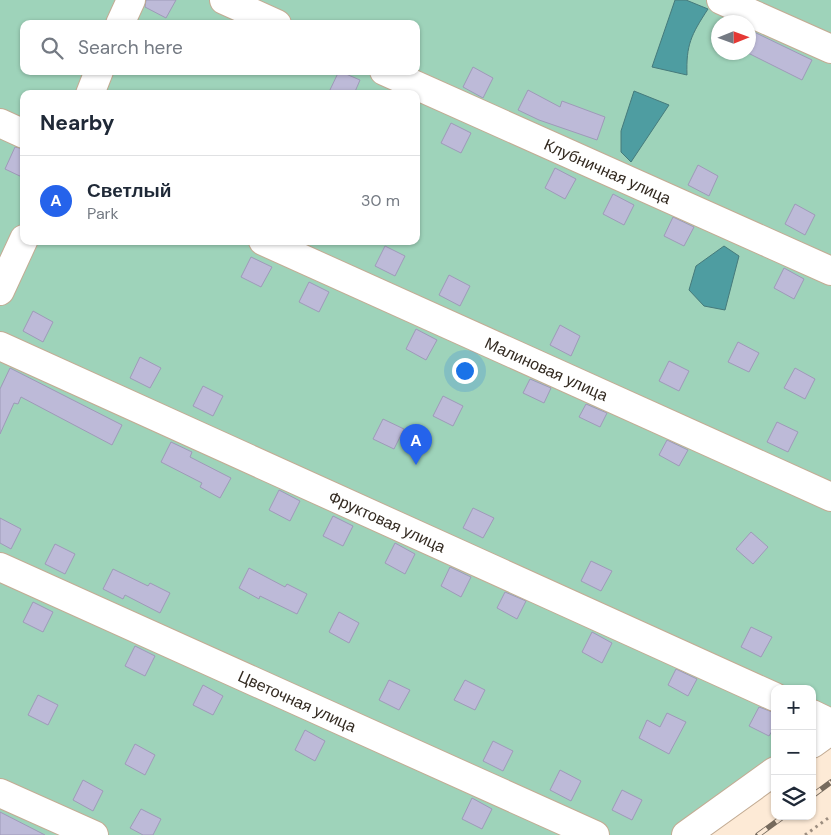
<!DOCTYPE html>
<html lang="en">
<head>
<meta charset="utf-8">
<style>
  :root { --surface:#fff; --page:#f2f2f3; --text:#1f2937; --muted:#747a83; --line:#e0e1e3; --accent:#2563eb }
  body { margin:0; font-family:"DM Sans",sans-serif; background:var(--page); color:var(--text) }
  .controls { position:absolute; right:15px; bottom:15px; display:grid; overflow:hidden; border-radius:10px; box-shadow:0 1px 4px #0004 }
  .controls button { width:45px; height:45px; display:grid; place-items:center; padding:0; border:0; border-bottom:1px solid var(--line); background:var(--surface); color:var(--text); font:25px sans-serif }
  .compass { position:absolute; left:711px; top:15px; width:45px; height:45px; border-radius:50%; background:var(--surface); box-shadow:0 1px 4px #0004; rotate:89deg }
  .you { position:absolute; left:464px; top:370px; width:18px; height:18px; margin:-12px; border:4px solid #fff; border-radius:50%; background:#1a73e8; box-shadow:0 0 0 8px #1a73e833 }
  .badge { display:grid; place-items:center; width:32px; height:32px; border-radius:50%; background:var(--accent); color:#fff; font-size:16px; font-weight:700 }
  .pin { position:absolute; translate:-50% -41px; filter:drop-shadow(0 1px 2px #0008) }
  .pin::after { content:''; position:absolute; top:26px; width:18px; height:15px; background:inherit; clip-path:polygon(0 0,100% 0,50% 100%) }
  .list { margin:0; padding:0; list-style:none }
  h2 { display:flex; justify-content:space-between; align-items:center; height:65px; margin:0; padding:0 20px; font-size:21px }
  h2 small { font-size:16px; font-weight:400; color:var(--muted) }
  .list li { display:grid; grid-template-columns:32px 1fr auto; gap:15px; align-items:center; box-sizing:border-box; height:90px; padding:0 20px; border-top:1px solid var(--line) }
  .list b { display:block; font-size:19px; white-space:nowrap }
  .list p { margin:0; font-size:16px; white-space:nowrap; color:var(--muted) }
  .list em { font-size:16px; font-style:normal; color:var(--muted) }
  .icon { flex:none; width:28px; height:28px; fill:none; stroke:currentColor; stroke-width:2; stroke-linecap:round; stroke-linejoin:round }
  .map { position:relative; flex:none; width:831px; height:835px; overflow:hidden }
  .search { position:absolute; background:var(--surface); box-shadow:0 1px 4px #0004; left:20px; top:20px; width:400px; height:55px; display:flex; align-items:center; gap:12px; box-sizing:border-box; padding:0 18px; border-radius:10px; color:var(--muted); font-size:19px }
  .panel { position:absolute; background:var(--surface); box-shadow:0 1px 4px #0004; left:20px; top:90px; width:400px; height:155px; border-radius:10px }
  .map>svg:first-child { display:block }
</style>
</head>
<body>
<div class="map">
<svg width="831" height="835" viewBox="0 0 831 835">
  <rect width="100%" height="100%" fill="#fdead6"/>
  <path fill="#9ed3ba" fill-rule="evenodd" d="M0 0H831V743L812 756V689H775V783L703 835H0ZM718 22H748V52H718ZM24 24H416V71H24ZM24 94H416V241H24Z"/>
  <g fill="#4e9da1" stroke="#467a7b">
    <path d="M675 0H686L708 9C691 35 686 45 687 75L652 67Z"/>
    <polygon points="634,91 669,105 631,162 621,152 621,131"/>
    <polygon points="724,246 739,256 725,310 704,306 689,290 696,266"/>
  </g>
  <g fill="#bdbad8" stroke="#9e9ab8">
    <polygon points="146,0 176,0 166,18 145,7"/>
    <polygon points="754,32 812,60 802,80 746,52 748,52 748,42"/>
    <polygon points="473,67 493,78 483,98 463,87"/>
    <polygon points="339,71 360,80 354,94 328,94"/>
    <polygon points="528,90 560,107 562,101 605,117 597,140 539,120 518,110"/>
    <polygon points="451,123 471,133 461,153 441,143"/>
    <polygon points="15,147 24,149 24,178 5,169"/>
    <polygon points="698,165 718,176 709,196 688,185"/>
    <polygon points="555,168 576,179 565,199 545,188"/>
    <polygon points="613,194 634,205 624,225 603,214"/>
    <polygon points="795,204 815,215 805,235 785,224"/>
    <polygon points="673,217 694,227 684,246 664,236"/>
    <polygon points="385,246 405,256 395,276 375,266"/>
    <polygon points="251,257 272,267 261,287 241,277"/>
    <polygon points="784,268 804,279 794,299 774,288"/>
    <polygon points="449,275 470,286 460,306 439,295"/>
    <polygon points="309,282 329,292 319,312 299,302"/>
    <polygon points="33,311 53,322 43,342 23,331"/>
    <polygon points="560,325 580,336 571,356 550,345"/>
    <polygon points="416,329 437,340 426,360 406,349"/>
    <polygon points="738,342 759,353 749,372 728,362"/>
    <polygon points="140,357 161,368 150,388 130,378"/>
    <polygon points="669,361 689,371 679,391 659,381"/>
    <polygon points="10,368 122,425 112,445 21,397 18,404 14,403 0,434 0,389"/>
    <polygon points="795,368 815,379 805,399 784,388"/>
    <polygon points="530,379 551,388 544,403 523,393"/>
    <polygon points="203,386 223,396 213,416 193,406"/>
    <polygon points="443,396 463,406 453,426 433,416"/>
    <polygon points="586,404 607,413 600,427 579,417"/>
    <polygon points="383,419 404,429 394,449 373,439"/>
    <polygon points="777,422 798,432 788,452 767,442"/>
    <polygon points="667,440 688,450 679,466 659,455"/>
    <polygon points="171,442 192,452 190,457 231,478 220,498 200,487 202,483 161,462"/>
    <polygon points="279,490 300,501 290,521 269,510"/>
    <polygon points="473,508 494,518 483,538 463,528"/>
    <polygon points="333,516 353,526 343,546 323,536"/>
    <polygon points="0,518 21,529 11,549 0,543"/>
    <polygon points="751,532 768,547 753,564 736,549"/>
    <polygon points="395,543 415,554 405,574 385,563"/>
    <polygon points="55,544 75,554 65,574 45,564"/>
    <polygon points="591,561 612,571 601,591 581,581"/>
    <polygon points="450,567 471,577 461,597 441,586"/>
    <polygon points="249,568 285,587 287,584 307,594 297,614 260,596 259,599 239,588"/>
    <polygon points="113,569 148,586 150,583 170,593 160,613 125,595 123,599 103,589"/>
    <polygon points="505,592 526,601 517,619 497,608"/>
    <polygon points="33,602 53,612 43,632 23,622"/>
    <polygon points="339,612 359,623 349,643 329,632"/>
    <polygon points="751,627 772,637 761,657 741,647"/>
    <polygon points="592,632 612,643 602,663 582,652"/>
    <polygon points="135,646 155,656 145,676 125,666"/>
    <polygon points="676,669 697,679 688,696 668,685"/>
    <polygon points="389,680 410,690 399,710 379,700"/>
    <polygon points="465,680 485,690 475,710 454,700"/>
    <polygon points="203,685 223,696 213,715 193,705"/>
    <polygon points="38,695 58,705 48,725 28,715"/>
    <polygon points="759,707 775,713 775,726 769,736 749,726"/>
    <polygon points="667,713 686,722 669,754 639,738 647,720 660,727"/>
    <polygon points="305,730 325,741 315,761 295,750"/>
    <polygon points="493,741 513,751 503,771 483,761"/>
    <polygon points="135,744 155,755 145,775 125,764"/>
    <polygon points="560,770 581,781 571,801 550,790"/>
    <polygon points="83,780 103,791 93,811 73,800"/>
    <polygon points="622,790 642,800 632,820 612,810"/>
    <polygon points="472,798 492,809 482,829 462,819"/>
    <polygon points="141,809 161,819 153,835 143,835 130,828"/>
    <polygon points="0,812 45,835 0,835"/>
  </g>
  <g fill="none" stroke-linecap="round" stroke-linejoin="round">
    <defs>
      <g id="minor">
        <polyline points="224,0 277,24"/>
        <polyline points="721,0 831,49"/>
        <polyline points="120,24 131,0"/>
        <path id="s1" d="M384 71 831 271"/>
        <polyline points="90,94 99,71"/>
        <polyline points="0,123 24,134"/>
        <path id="s2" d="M263 241 831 497"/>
        <polyline points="0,291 24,239"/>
        <path id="s3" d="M0 346 775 697"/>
        <path id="s4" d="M0 567 595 835"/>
        <polyline points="812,714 831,723"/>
        <polyline points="812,744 831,730"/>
        <polyline points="0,793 94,835"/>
        <polyline points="686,835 775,771"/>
      </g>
    </defs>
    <use href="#minor" stroke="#c3ac94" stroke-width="30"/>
    <polyline stroke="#9d8e80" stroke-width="3" stroke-dasharray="2.5 4" stroke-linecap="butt" points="805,835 831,816"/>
    <use href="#minor" stroke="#fff" stroke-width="28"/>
    <defs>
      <g id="rail">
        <polyline points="812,796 831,782"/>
        <polyline points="758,835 784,816"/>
      </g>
    </defs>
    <use href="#rail" stroke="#766a5d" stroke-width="5.5"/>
    <use href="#rail" stroke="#fdead6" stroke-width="4" stroke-dasharray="11" stroke-linecap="butt"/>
  </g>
  <g text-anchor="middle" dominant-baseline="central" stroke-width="4" stroke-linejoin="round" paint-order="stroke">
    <g font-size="16" fill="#332a21" stroke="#fdead6">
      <text stroke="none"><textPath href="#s1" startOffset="245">Клубничная улица</textPath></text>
      <text stroke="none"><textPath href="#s2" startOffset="311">Малиновая улица</textPath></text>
      <text stroke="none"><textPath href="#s3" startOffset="425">Фруктовая улица</textPath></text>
      <text stroke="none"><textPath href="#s4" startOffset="326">Цветочная улица</textPath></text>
    </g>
  </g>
</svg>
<div class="controls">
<button>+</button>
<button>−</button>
<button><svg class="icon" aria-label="layers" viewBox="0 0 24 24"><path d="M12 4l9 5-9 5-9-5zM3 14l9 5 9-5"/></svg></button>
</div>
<svg class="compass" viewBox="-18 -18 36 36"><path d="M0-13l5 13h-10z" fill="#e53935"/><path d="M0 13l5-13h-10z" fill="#747a83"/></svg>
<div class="you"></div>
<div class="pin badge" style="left:416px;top:465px">A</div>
<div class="search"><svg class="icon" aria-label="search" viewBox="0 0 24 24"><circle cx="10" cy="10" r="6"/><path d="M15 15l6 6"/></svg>Search here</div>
<section class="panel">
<h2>Nearby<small></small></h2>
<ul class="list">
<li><span class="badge">A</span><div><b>Светлый</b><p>Park</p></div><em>30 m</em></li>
</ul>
</section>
</div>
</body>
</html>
